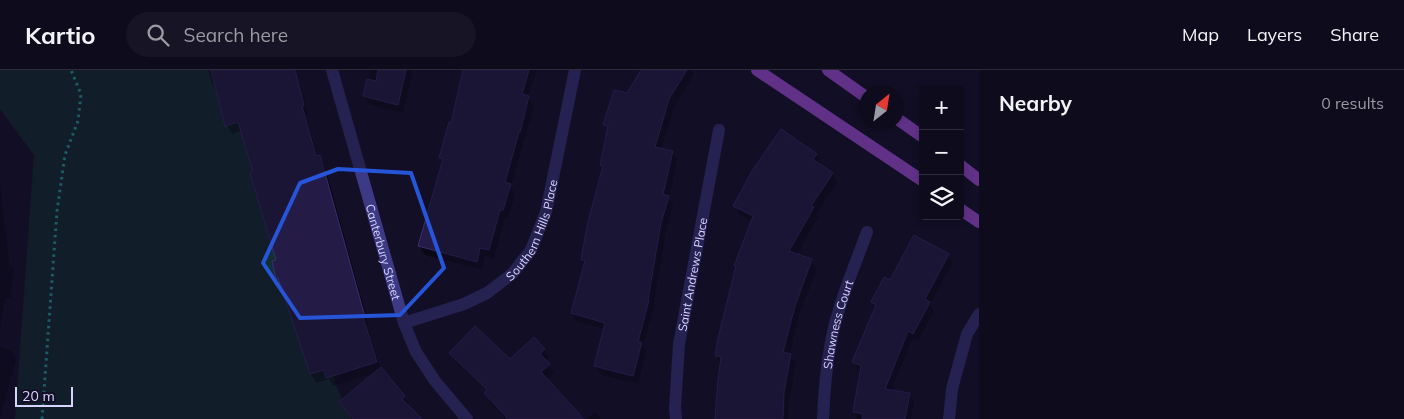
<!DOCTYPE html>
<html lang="en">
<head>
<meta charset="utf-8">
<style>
  :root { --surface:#0e0b1c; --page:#171425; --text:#f1f3f6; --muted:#9b9ba3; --line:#2e2b3b }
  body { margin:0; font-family:Mulish,sans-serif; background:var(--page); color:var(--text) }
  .controls { position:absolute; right:15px; top:15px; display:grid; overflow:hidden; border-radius:5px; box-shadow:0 2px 8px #0003 }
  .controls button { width:45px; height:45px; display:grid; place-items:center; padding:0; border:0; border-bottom:1px solid var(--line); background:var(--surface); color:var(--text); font:25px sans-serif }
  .compass { position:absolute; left:859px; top:15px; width:45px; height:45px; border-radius:50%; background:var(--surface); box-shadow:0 2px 8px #0003; rotate:30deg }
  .scale { position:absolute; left:15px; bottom:12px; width:58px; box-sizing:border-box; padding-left:5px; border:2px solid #d9d4ff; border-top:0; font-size:14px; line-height:18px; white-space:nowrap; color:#d9d4ff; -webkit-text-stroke:4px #130f26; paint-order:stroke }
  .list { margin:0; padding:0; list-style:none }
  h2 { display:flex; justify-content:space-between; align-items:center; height:65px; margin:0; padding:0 20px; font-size:21px }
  h2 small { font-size:16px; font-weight:400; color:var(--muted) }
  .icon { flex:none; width:28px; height:28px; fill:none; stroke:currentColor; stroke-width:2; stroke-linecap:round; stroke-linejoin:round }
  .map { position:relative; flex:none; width:979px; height:349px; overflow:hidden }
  header { display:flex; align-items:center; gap:30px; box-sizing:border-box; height:70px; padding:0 25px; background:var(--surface); border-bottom:1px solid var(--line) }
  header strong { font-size:24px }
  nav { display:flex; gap:28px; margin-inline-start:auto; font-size:18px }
  .search { width:350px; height:45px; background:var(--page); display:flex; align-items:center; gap:12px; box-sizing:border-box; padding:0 18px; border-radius:28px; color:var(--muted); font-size:19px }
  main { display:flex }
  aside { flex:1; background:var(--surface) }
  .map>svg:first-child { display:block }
</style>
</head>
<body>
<header>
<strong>Kartio</strong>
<div class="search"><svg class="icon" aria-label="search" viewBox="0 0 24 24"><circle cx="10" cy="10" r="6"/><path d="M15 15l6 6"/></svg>Search here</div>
<nav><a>Map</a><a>Layers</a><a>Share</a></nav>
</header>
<main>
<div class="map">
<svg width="979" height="349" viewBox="0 0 979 349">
  <rect width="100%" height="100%" fill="#130f26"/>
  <polygon fill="#12302f" points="0,0 229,0 328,174 335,313 351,349 15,349 34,85 0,39"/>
  <g fill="#0007">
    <polygon points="208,0 284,0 296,7 301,16 308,44 306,45 318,87 320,87 325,96 369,256 367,256 381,300 404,327 409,335 407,337 419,349 352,349 340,333 377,302 333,316 329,309 316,313 311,304 283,217 277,208 273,192 278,191 242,61 232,64 227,55 217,22 212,14"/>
    <polygon points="370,0 413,0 403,43 370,35 364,26"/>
    <polygon points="462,0 537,0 528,27 534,36 525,70 524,70 511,117 515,124 508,149 505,148 494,189 485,186 482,200 425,185 419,176 443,93 440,88 452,54 464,4"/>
    <polygon points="642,0 691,0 694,4 674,38 661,80 672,82 677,91 669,129 673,135 666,162 653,240 643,277 646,282 638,314 601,305 596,296 605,259 577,252 572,243 585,195 582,190 604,99 601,95 609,61 605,55 627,25"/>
    <polygon points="816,85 821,94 820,96 833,104 838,113 816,144 818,147 797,185 811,190 817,199 799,245 790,284 796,294 789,332 788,349 716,349 721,295 716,286 752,151 740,145 735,136"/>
    <polygon points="0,112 9,192 14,200 10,228 5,228 0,262"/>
    <polygon points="948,185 952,193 930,235 934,241 918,271 913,268 891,321 909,324 914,332 911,349 858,349 854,342 861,301 858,300 854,292 876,238 873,232 891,212"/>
    <polygon points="0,277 10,280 16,289 0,349"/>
    <polygon points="544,280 549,288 545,291 554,303 546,310 582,349 506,349 490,332 485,323 487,322 456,292 451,283 510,291"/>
    <polygon points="595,342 601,349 587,349"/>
  </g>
  <g fill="#241b47" stroke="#3b2d73">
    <polygon points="211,0 295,0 304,35 302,36 316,86 320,85 365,247 363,247 377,292 326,308 324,300 310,304 278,208 276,209 272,191 276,190 250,103 253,102 238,52 225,56"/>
    <polygon points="378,0 406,0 398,35 363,26 367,9 376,11"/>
    <polygon points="463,0 529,0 522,24 529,26 520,62 519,62 505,112 511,114 503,140 500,140 489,180 480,178 477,192 418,176 443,89 439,88 449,52 451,53"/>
    <polygon points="641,0 687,0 669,29 655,77 673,81 663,124 669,126 661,153 648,230 649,230 638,272 642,272 633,306 594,296 605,253 571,243 585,191 581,190 587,156 603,96 600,95 608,56 603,55 614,20 627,23"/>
    <polygon points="781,59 817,84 813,89 833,103 811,136 814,137 789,181 812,189 795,236 783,282 791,284 784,322 783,349 715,349 718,310 721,287 715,286 718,268 736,196 734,196 753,146 733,136 752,101"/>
    <polygon points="914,165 949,184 925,229 930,232 913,264 908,261 885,319 910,323 905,349 862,349 863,344 853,342 861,296 852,292 876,235 871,232 884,207 890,210"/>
    <polygon points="475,256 510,289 534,267 545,279 540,284 550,294 541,302 584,349 508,349 484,323 487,320 449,283"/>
    <polygon points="381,297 405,326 402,329 422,349 353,349 339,332"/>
  </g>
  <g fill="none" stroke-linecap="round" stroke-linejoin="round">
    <polyline stroke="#2fb8b0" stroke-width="3" stroke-dasharray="2.5 4" stroke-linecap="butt" points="42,349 57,141 65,85 78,51 81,24 71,0"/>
    <g stroke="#3d3a85" stroke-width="12">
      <path id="s1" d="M332 0 404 253 416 282 435 311 467 349"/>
      <path id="s2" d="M404 253 464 234 487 223 512 204 531 180 546 142 575 0"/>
      <path id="s3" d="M676 349 675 338 679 274 719 60"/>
      <path id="s4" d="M823 349C824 323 826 298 831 272 838 234 854 198 867 162"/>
      <polyline points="949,349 952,319 967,264 979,244"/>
    </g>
    <g stroke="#c25bff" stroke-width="12">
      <polyline points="757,0 923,111"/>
      <polyline points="828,0 866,27"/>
      <polyline points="896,48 923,67"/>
      <polyline points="960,95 979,110"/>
      <polyline points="960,139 979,152"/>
    </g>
  </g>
  <path d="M0 0H979V349H0ZM338 99 411 103 444 198 400 245 300 248 263 193 300 113Z" fill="#130f26" fill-opacity=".55" fill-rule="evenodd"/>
  <path fill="none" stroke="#2655da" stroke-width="4" stroke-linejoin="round" d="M338 99 411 103 444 198 400 245 300 248 263 193 300 113Z"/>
  <g text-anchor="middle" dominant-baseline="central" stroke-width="4" stroke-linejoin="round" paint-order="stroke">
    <g font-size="12" fill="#d9d4ff" stroke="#130f26">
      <text stroke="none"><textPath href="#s2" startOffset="169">Southern Hills Place</textPath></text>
      <text stroke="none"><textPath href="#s1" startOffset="189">Canterbury Street</textPath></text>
      <text stroke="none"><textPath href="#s3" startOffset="146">Saint Andrews Place</textPath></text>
      <text stroke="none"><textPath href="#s4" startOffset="96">Shawness Court</textPath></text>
    </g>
  </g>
</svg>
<div class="controls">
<button>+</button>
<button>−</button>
<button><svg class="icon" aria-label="layers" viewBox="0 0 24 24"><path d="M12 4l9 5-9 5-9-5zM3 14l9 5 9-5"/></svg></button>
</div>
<svg class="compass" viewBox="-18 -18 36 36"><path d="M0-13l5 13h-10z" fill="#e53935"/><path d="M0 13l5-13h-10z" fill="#9b9ba3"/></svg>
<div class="scale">20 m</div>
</div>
<aside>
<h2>Nearby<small>0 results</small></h2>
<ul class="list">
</ul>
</aside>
</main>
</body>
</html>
